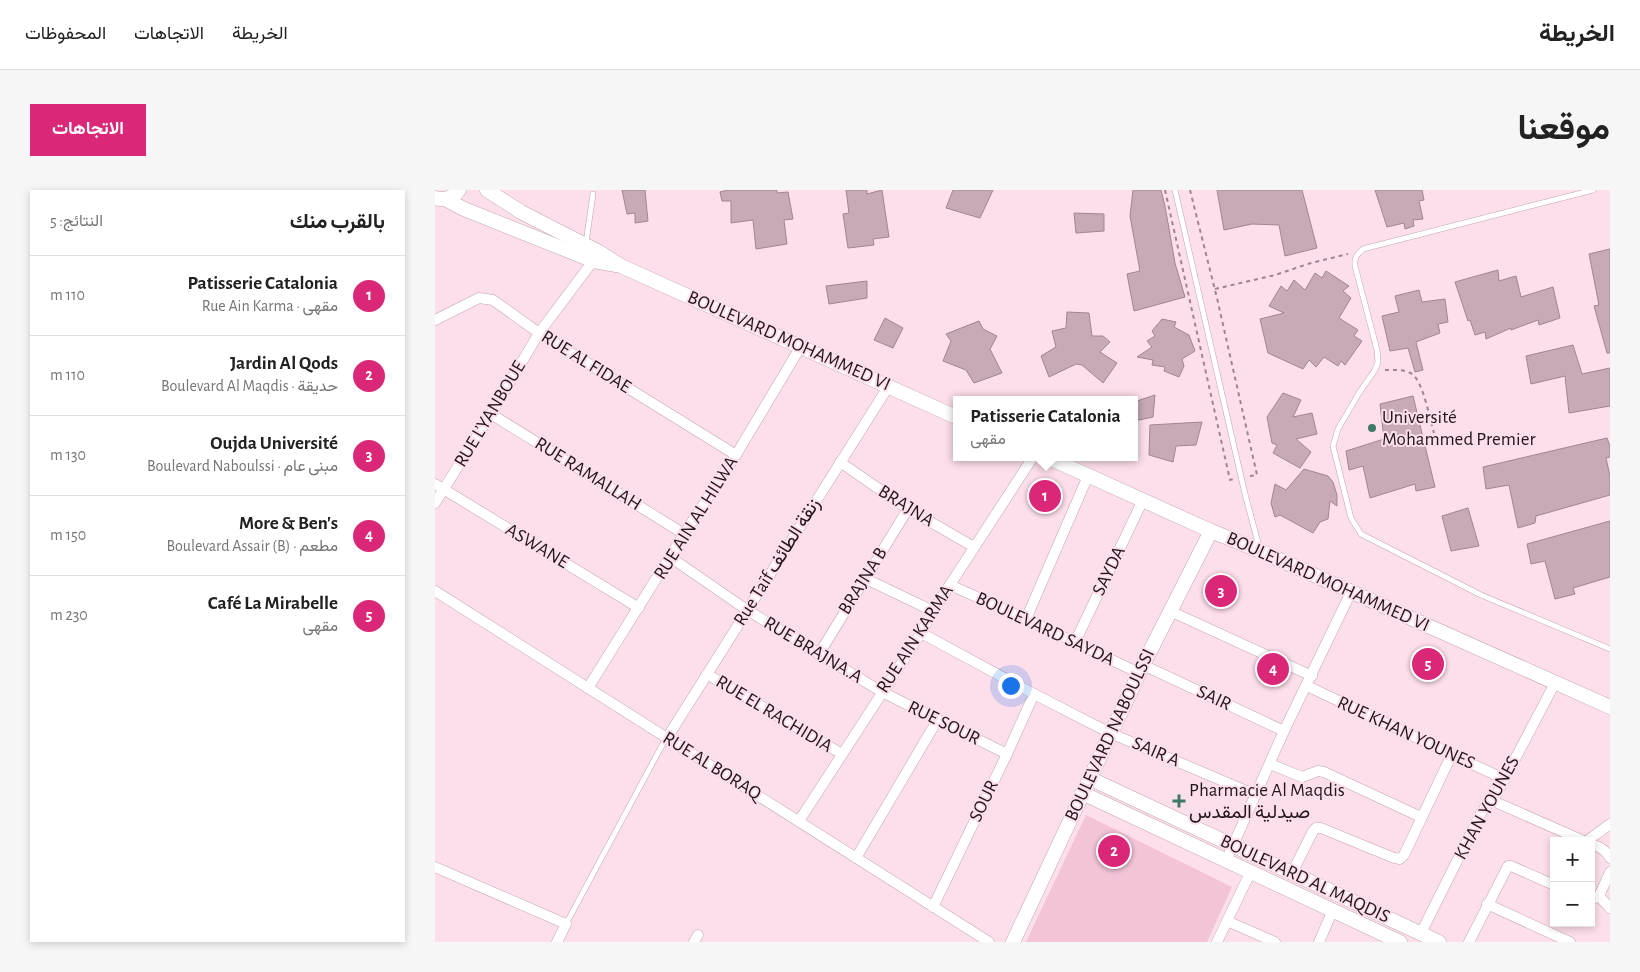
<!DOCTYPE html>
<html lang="ar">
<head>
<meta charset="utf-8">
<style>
  :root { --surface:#fff; --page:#f6f6f6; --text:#222; --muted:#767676; --line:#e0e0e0; --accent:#db2777 }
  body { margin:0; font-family:"Alegreya Sans",Vazirmatn,sans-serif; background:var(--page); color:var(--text); direction:rtl }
  .controls { position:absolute; right:15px; bottom:15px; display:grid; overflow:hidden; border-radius:0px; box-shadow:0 2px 8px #0003 }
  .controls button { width:45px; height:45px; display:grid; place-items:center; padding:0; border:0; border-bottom:1px solid var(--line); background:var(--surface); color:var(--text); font:25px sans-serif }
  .you { position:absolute; left:575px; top:495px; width:18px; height:18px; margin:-12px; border:4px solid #fff; border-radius:50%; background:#1a73e8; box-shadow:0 0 0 8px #1a73e833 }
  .badge { display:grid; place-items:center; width:32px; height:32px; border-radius:50%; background:var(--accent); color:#fff; font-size:16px; font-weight:700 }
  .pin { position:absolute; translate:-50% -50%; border:2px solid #fff; box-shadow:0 1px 5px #0006 }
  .popup { position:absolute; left:518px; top:206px; width:185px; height:65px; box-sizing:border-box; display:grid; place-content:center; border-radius:0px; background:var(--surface); filter:drop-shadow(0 1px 4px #0005); font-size:16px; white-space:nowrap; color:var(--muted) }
  .popup b { font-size:19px; color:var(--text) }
  .popup::after { content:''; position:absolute; left:50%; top:100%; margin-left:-10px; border:10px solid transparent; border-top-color:var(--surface) }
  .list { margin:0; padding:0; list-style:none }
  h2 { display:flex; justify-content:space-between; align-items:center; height:65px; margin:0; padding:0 20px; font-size:21px }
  h2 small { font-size:16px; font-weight:400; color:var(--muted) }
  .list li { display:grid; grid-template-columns:32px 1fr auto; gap:15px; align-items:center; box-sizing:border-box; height:80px; padding:0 20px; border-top:1px solid var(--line) }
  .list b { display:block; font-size:19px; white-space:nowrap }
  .list p { margin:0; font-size:16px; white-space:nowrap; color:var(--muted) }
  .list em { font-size:16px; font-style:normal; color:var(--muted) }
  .map { position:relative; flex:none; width:1175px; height:752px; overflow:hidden; direction:ltr; border-radius:0px }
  header { display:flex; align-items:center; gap:30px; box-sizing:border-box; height:70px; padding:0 25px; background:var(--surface); border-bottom:1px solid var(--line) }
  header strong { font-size:24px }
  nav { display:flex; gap:28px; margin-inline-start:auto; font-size:18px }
  .intro { display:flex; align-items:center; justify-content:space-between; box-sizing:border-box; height:120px; padding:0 30px }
  h1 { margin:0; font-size:35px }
  .button { padding:12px 22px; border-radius:0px; background:var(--accent); color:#fff; font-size:18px; font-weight:700 }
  main { display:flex; gap:30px; padding:0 30px }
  aside { flex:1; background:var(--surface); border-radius:0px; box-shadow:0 2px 8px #0003 }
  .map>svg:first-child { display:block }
</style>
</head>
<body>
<header>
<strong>الخريطة</strong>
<nav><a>الخريطة</a><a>الاتجاهات</a><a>المحفوظات</a></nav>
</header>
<div class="intro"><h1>موقعنا</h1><a class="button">الاتجاهات</a></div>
<main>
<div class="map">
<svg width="1175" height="752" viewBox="0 0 1175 752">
  <rect width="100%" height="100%" fill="#fddeeb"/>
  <polygon fill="#f3c3d8" points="651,625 797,697 772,752 591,752"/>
  <g fill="#c7aab6" stroke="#a18591">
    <polygon points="187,0 210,0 213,31 200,33 200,23 192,24"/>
    <polygon points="293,0 342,0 342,3 353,2 358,29 349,30 352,54 321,59 318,30 296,33 296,11 287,11 285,2"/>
    <polygon points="411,0 432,0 432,4 447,0 454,47 438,49 439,55 413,58 408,24 414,23"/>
    <polygon points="518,0 558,0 545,28 511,18"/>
    <polygon points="698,0 726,0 730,16 740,73 750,107 699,121 692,84 705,81 695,26"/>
    <polygon points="782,0 867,0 882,58 850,66 844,35 817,34 789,40"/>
    <polygon points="940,0 987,0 989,10 984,11 988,29 978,30 979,36 970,39 969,33 952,37"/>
    <polygon points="639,23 669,24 669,41 641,43"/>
    <polygon points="1175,59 1175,163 1172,163 1159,116 1164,115 1154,64"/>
    <polygon points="1063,80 1064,91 1081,86 1086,107 1118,97 1125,128 1104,135 1103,130 1076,140 1076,138 1051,149 1050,142 1040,145 1035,130 1033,131 1020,92"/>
    <polygon points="891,81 914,96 908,101 916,108 904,128 923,140 919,146 927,151 910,175 906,171 903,176 889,167 881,177 874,170 868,179 833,163 825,129 849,123 834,116 846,96 852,101 859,90 870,100 880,83 887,88"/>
    <polygon points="432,91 432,108 394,114 391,96"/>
    <polygon points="984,100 987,112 1010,109 1013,132 1003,134 1005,143 981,152 988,180 980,182 973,158 955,161 947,126 964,122 960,106"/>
    <polygon points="632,122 654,123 657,146 668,146 675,152 665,162 682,173 668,193 647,175 641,174 614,187 606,166 621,157 617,141 631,138"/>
    <polygon points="450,128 468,138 458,158 439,150"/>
    <polygon points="727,129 741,132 739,137 754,145 760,161 747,169 749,176 744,187 729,181 730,177 717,175 718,170 702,167 717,157 712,151 720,146 717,141"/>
    <polygon points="544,131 548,139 562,146 555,159 567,183 539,193 531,180 508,171 516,151 511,144"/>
    <polygon points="1138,155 1147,184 1175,178 1175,216 1134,223 1130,186 1096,194 1091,166"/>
    <polygon points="848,203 866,210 858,227 877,223 882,244 861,249 876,262 865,278 838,263 842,255 837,253 832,227"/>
    <polygon points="720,205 718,227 699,231 699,212"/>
    <polygon points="978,206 1000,297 981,301 980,294 935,308 928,276 914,280 911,261 949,249 945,214"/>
    <polygon points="767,232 761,255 741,256 738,272 714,265 715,235"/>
    <polygon points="1172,248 1175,256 1175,267 1171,268 1175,286 1175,305 1101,326 1100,333 1083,338 1074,295 1051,299 1048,277"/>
    <polygon points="869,279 893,286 898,292 902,305 902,316 895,311 893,329 885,332 878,343 845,325 840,327 836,313 840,294 851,300"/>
    <polygon points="1033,318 1044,356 1016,361 1007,326"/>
    <polygon points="1175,331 1175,387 1138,398 1140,404 1120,409 1110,371 1096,374 1092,354"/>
  </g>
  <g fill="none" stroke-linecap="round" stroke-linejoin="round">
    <defs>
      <g id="lane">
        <polyline points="740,0 810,304 825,360"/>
        <path d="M1158 0 928 59C922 64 919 68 920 76L942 160 943 172 940 180 924 203 903 239 898 256 916 328 926 344 1046 405 1175 459"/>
        <polyline points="151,53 158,4"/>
        <polyline points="131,734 231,548"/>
      </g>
      <g id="street">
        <polyline points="0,130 44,108 58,110 104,143 301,265"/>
        <polyline points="56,224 249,344"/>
        <polyline points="405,272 473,319 539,357"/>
        <polyline points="0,294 204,418"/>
        <polyline points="0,313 56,224 104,143 161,67"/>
        <polyline points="235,367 312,420 447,502 572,564"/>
        <polyline points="429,388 498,421"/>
        <polyline points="515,395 591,429 704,483"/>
        <polyline points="0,401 554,752"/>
        <polyline points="735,421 877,486"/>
        <polyline points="591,429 653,286"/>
        <polyline points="486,443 599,504 675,543 821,605"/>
        <polyline points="640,452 708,310"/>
        <polyline points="384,464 473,319"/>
        <polyline points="708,475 849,541"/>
        <polyline points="272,484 407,564"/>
        <polyline points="872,496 1069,589"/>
        <polyline points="153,498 249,344 301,265 366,156"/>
        <polyline points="232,548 453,197"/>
        <polyline points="835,574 867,587 883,581 889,582 986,627"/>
        <polyline points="1058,611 1149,651"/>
        <polyline points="364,631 486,443 498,421 598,267"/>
        <polyline points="1152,651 1175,634"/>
        <path d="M1156 654C1165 657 1171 660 1175 668"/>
        <polyline points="421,668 503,529"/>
        <polyline points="791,671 849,541 916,402"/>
        <polyline points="0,677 131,734 122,752"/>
        <polyline points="857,683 878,641 881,638 886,638 959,668 965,669 969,665 1017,564"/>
        <polyline points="1164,706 1175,682"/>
        <polyline points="1156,710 1164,706 1175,718"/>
        <polyline points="1052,714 1135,752"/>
        <polyline points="498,717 572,564 599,504"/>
        <polyline points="792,731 840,752"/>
        <polyline points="986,743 1046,623 1053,614 1058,611 1120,493"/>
        <polyline points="259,752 263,745"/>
        <polyline points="782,752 815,683"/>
        <polyline points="884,752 898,720"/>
        <polyline points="1034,752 1073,676 1076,676 1119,695"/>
      </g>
      <g id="secondary">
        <polyline points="52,0 86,22 164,62 186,76 521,227"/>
        <path d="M0 8C10 11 18 8 24 0"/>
        <polyline points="10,9 29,19 159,71 181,75"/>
        <polyline points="612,267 776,341 825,361 1175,517"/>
        <polyline points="654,588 1004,752"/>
        <polyline points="647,603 965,752"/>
        <polyline points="578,752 708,475 776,341"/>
      </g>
    </defs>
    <use href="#lane" stroke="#c2a5b1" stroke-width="6"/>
    <use href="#street" stroke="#c2a5b1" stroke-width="11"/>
    <use href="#secondary" stroke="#c2a5b1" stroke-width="15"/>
    <g stroke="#9c8690" stroke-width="2" stroke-dasharray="4 4" stroke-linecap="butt">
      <polyline points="730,0 795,290 798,289"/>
      <polyline points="755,0 782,108 822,285 815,286"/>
      <polyline points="780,99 840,85 876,73 913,64"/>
      <path d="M950 180C958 180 970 179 977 184 988 191 995 230 999 243"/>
    </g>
    <use href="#lane" stroke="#fff" stroke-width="5"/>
    <use href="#street" stroke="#fff" stroke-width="10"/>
    <use href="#secondary" stroke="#fff" stroke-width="14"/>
  </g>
  <g fill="#3c7a66" stroke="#fddeeb" stroke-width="2">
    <circle cx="937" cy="238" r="5"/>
    <path d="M741.5 603.5h5v5h5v5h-5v5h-5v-5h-5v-5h5z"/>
  </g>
  <g text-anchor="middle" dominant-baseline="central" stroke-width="4" stroke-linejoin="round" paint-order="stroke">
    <g font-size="19" fill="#21161b" stroke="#fddeeb">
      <text transform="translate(354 151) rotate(24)">BOULEVARD MOHAMMED VI</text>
      <text transform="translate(151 172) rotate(32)">RUE AL FIDAE</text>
      <text transform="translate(55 224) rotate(-59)">RUE L’YANBOUE</text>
      <text transform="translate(153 284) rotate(32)">RUE RAMALLAH</text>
      <text transform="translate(471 316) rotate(32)">BRAJNA</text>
      <text transform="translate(261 328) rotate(-58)">RUE AIN AL HILWA</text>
      <text transform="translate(102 356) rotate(31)">ASWANE</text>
      <text transform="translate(342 372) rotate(-58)">Rue Taïf زنقة الطائف</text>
      <text transform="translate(674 381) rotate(-64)">SAYDA</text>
      <text transform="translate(428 391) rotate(-58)">BRAJNA B</text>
      <text transform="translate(893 392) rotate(24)">BOULEVARD MOHAMMED VI</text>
      <text transform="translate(610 439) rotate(25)">BOULEVARD SAYDA</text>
      <text transform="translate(480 449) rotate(-57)">RUE AIN KARMA</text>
      <text transform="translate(378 460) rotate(31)">RUE BRAJNA.A</text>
      <text transform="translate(779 508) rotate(25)">SAIR</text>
      <text transform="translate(339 524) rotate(31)">RUE EL RACHIDIA</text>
      <text transform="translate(509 533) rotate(26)">RUE SOUR</text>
      <text transform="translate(971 543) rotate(25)">RUE KHAN YOUNES</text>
      <text transform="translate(675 545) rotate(-65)">BOULEVARD NABOULSSI</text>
      <text transform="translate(721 562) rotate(23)">SAIR A</text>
      <text transform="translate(277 576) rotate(32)">RUE AL BORAQ</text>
      <text transform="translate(549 611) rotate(-64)">SOUR</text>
      <text transform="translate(1052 618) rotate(-61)">KHAN YOUNES</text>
      <text transform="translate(870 689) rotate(25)">BOULEVARD AL MAQDIS</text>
    </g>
    <g font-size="19" fill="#21161b" stroke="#fddeeb" text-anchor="start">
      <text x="947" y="227">Université<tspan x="947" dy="22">Mohammed Premier</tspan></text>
      <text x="754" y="600">Pharmacie Al Maqdis<tspan x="754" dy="22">صيدلية المقدس</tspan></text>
    </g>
  </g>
</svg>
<div class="controls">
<button>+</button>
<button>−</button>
</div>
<div class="you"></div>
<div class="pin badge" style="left:610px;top:306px">1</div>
<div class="popup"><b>Patisserie Catalonia</b>مقهى</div>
<div class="pin badge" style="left:679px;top:661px">2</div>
<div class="pin badge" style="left:786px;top:401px">3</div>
<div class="pin badge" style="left:838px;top:479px">4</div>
<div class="pin badge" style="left:993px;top:474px">5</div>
</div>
<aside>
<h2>بالقرب منك<small>النتائج: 5</small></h2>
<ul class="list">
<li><span class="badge">1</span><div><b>Patisserie Catalonia</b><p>مقهى · Rue Ain Karma</p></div><em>110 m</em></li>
<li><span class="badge">2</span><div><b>Jardin Al Qods</b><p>حديقة · Boulevard Al Maqdis</p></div><em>110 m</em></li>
<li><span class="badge">3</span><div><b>Oujda Université</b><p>مبنى عام · Boulevard Naboulssi</p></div><em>130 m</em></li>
<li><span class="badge">4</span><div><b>More &amp; Ben's</b><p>مطعم · Boulevard Assair (B)</p></div><em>150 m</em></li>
<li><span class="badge">5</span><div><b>Café La Mirabelle</b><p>مقهى</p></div><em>230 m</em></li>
</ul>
</aside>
</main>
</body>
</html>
